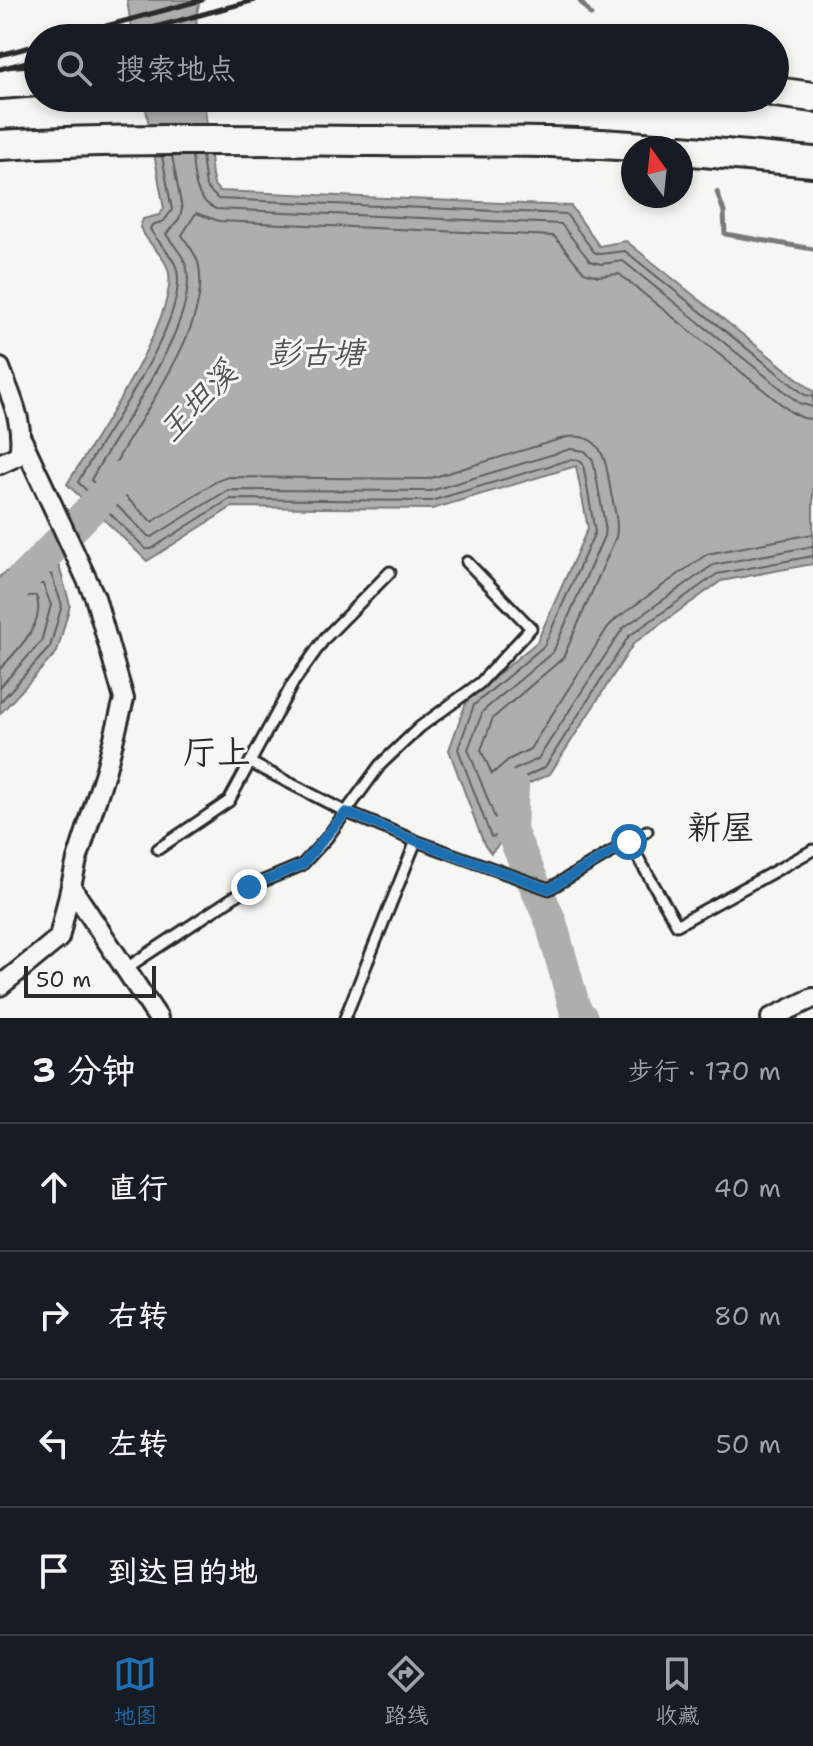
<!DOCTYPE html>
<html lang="zh">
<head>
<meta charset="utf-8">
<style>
  :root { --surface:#171b24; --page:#20242c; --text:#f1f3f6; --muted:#9ea1a6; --line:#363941; --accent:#1f6fb2 }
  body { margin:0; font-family:"Shantell Sans","LXGW WenKai TC",sans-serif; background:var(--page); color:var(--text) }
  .compass { position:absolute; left:621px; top:136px; width:72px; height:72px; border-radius:50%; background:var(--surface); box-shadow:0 4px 12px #0003; rotate:345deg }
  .scale { position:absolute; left:24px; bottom:20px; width:132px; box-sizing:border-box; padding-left:8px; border:4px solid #2b2b2b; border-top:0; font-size:22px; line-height:28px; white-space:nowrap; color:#2b2b2b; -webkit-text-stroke:6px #f6f6f2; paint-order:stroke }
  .stop { position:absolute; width:24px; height:24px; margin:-18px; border:6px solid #1f6fb2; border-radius:50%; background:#fff }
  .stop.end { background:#1f6fb2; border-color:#fff; box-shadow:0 2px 8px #0008 }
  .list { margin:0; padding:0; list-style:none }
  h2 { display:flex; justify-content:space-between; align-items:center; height:104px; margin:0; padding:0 32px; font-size:34px }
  h2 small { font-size:26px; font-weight:400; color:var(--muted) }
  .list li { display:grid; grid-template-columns:52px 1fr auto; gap:24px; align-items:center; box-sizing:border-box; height:128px; padding:0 32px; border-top:2px solid var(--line) }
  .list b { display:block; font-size:30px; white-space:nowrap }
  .list em { font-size:26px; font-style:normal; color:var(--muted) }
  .icon { flex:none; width:44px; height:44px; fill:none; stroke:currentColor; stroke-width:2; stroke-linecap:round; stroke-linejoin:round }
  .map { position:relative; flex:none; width:813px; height:1018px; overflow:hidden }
  .search { position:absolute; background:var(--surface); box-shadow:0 4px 12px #0003; left:24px; right:24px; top:24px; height:88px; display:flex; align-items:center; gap:20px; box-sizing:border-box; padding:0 28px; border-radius:44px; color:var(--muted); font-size:30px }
  .sheet { height:616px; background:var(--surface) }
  nav { display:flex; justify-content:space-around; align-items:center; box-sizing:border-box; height:112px; border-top:2px solid var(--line); background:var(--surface); font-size:22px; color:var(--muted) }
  nav a { display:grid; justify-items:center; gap:4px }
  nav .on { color:var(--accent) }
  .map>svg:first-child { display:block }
</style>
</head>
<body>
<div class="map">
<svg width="813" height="1018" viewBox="0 0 813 1018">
  <rect width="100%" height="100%" fill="#f6f6f2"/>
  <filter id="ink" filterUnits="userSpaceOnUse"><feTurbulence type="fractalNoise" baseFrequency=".0125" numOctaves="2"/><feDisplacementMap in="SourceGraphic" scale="16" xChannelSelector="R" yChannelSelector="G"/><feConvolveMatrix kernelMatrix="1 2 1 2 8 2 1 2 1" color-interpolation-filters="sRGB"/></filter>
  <g filter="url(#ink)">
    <g fill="#aeaeab" stroke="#7a7a78" stroke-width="2">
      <polygon points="127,0 200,0 196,16 198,38 133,38"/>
      <path d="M144 98H204L212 176 214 185 219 191 571 206 599 246 626 241 813 391V564L721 581 634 643 550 774 523 786 518 823 491 853 484 844 449 750 467 700 537 642 588 528 576 466 432 509 232 507 147 561 67 484C93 443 176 319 169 274 167 257 147 244 140 227L143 219 159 215 164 209Z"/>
      <polygon points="17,565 59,566 70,605 57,652 0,714 0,576"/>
    </g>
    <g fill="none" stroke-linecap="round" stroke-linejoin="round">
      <g stroke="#5f5f5e" stroke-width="2">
        <path d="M162 156 172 210 164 221 152 225 150 229C157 242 174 256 177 270 188 322 104 434 78 482L146 549H151L230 499 431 501 572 459 579 460 583 464 595 532 544 646 474 705 458 749 491 837 496 836 511 819 517 781 545 767 629 636 717 574 813 556"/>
        <path d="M172 156 182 209 179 219 166 234C172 244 183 254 186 265 202 320 117 430 91 480L148 536 152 537 228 490 430 491 571 449 585 451 593 460 605 525 604 536 553 652 483 711 468 749 495 818 501 815 508 777 514 770 538 759 623 628 713 565 813 546"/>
        <path d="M192 156C194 177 194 200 216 209L561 224 590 261 601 264 623 261 799 403 813 407"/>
        <polyline points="202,156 206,187 218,199 566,214 594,252 600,254 625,251 805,395 813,397"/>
        <path d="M813 419 803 418 791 412 619 274 598 276 584 272 554 236 219 221 196 213 182 235C187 244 195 252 198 262 215 326 134 422 107 479L152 522 217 481 228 477 428 479 567 437C605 432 606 465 611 493 614 507 619 522 616 537L563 658 493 718 481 750 492 774 508 760 530 749 608 627 617 618 707 554 813 534"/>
        <polyline points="0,582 20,573 51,574 62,605 50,647 0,702"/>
        <polyline points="0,593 10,591 23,584 43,584 51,605 41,642 0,687"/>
        <path d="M0 605C14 604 23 594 36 596 47 622 16 652 0 669"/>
      </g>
      <g stroke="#7a7a78" stroke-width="5">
        <polyline points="579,0 591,15"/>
        <polyline points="717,192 724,212 725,234 813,249"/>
      </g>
      <g stroke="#aeaeab" stroke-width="32">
        <polyline points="0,602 123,476"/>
        <polyline points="513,787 511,831 551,922 575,1009 582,1018"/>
      </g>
      <defs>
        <g id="service">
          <polyline points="251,763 346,812 416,841 549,889 647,831"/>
          <polyline points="629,842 677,925 813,850"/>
          <polyline points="158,849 229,801 293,683 325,638 390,572"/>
          <polyline points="125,969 249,887 302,865 326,839 380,765 420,727 480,683 531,628 467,562"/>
          <polyline points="345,1018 416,841"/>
        </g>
        <g id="minor">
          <path d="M0 368C11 397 25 424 19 455L0 464"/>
          <polyline points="71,887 158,1018"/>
          <polyline points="0,986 59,938 77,860 106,769 124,699 95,597 22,440"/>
          <polyline points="771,1018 813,998"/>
        </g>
        <g id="primary">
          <polyline points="0,84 38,81"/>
          <polyline points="775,92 813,97"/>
          <path d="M0 145C125 138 251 140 376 141 469 142 562 139 655 148"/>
          <polyline points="681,150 813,162"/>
        </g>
      </defs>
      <use href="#service" stroke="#2b2b2b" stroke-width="15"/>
      <use href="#minor" stroke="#2b2b2b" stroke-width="24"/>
      <use href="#primary" stroke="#2b2b2b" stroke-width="34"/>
      <use href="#service" stroke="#f6f6f2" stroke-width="9"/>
      <use href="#minor" stroke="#f6f6f2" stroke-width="18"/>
      <use href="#primary" stroke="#f6f6f2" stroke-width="28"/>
      <g stroke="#2b2b2b" stroke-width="5">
        <polyline points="62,38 202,0"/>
        <polyline points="115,38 255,0"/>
        <polyline points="0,55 38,45"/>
        <polyline points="0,69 38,59"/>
      </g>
    </g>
  </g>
  <g fill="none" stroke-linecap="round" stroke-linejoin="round" filter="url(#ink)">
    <polyline stroke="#1f6fb2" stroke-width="10" points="249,887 302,865 346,812 416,841 549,889 629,842"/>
  </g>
  <g text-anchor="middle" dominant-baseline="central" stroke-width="6" stroke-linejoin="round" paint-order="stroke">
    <g font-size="32" font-style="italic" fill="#525251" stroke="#f6f6f2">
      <text x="316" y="352">彭古塘</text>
      <text transform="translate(197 401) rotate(-46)">王坦溪</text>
    </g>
    <g font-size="34" fill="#2b2b2b" stroke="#f6f6f2">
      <text x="217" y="752">厅上</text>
      <text x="721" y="827">新屋</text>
    </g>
  </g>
</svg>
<svg class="compass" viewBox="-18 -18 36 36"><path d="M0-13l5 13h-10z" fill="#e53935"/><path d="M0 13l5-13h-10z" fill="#9ea1a6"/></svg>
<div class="scale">50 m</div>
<div class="stop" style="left:629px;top:842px"></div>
<div class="stop end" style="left:249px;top:887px"></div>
<div class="search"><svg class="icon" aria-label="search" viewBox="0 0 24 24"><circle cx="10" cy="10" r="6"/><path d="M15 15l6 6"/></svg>搜索地点</div>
</div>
<section class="sheet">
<h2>3 分钟<small>步行 · 170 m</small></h2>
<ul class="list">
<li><svg class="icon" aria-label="ahead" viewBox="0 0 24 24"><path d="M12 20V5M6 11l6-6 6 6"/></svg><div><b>直行</b></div><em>40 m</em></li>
<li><svg class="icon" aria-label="right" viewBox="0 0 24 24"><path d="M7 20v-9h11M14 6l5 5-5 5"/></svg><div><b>右转</b></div><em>80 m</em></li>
<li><svg class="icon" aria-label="left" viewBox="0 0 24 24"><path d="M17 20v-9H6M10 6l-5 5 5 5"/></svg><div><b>左转</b></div><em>50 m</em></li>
<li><svg class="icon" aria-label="arrive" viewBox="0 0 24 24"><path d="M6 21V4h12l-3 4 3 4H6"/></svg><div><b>到达目的地</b></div></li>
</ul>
</section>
<nav>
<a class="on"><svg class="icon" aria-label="map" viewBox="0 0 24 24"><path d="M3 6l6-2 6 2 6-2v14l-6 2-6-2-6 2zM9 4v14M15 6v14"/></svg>地图</a>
<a><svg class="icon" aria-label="directions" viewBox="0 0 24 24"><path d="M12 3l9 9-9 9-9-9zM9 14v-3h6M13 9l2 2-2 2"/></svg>路线</a>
<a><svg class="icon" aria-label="saved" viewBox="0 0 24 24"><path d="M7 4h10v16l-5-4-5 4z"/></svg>收藏</a>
</nav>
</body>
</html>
